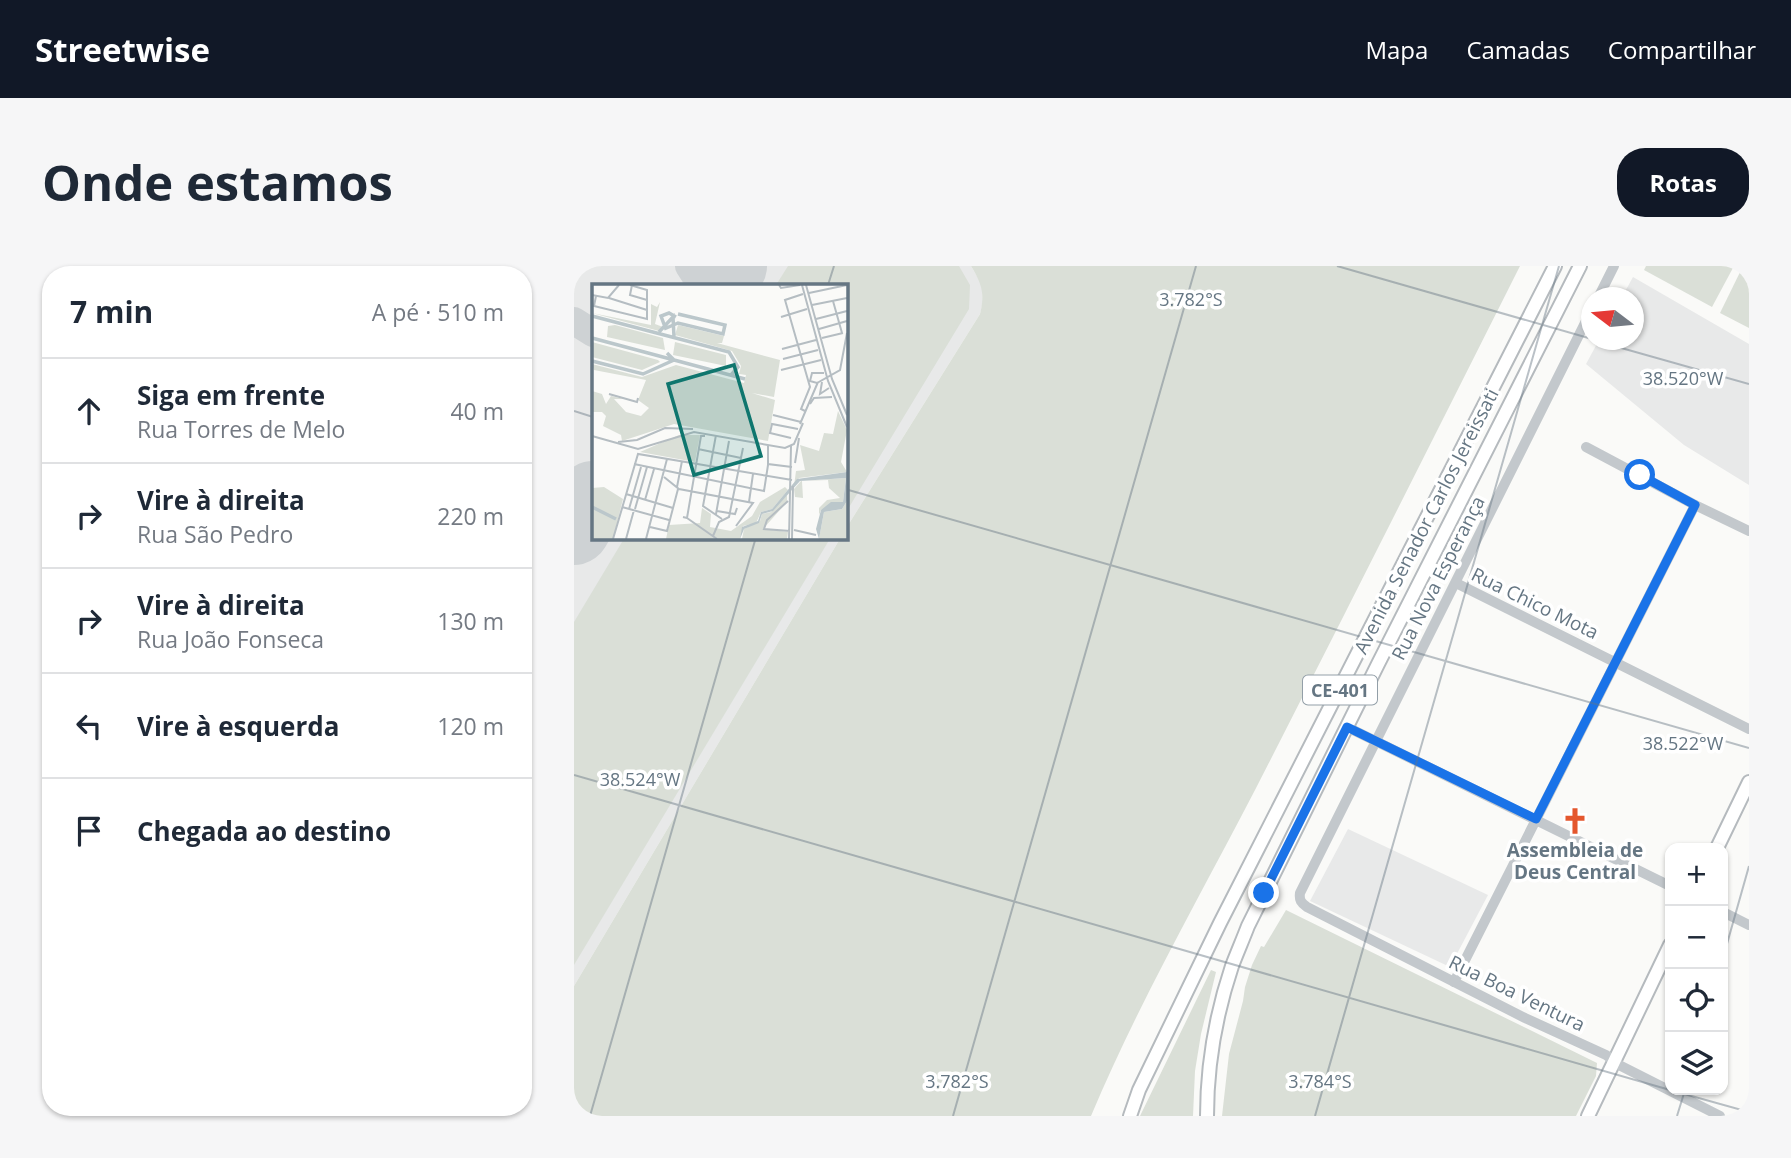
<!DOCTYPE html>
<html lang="pt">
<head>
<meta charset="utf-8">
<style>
  :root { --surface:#fff; --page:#f6f6f7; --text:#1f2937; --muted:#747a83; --line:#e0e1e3; --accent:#111827 }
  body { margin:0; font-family:"Open Sans",sans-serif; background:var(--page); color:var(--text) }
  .controls { position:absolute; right:21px; bottom:21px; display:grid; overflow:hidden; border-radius:14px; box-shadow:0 2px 5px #0004 }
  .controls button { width:63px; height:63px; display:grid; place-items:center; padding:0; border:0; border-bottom:2px solid var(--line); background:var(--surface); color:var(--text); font:35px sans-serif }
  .compass { position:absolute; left:1007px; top:21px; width:63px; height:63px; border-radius:50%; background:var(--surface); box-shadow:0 2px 5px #0004; rotate:286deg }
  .stop { position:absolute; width:21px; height:21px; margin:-16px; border:5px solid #1a73e8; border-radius:50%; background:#fff }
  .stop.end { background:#1a73e8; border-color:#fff; box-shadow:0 2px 7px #0008 }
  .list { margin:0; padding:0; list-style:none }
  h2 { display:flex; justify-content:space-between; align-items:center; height:91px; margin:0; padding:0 28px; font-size:30px }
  h2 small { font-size:23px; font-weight:400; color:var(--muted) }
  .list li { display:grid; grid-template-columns:46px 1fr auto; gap:21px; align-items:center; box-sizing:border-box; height:105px; padding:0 28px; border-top:2px solid var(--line) }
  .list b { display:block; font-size:26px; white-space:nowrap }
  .list p { margin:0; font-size:23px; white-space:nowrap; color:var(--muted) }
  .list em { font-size:23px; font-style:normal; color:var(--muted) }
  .icon { flex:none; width:38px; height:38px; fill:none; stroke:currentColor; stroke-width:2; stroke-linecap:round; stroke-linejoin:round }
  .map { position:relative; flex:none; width:1175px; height:850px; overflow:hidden; border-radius:28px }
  header { display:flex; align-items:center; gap:42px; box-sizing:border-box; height:98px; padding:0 35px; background:var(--accent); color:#fff }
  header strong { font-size:33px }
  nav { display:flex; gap:38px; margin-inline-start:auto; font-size:24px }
  .intro { display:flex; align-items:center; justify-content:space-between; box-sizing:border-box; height:168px; padding:0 42px }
  h1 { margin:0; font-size:49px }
  .button { padding:18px 32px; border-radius:28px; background:var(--accent); color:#fff; font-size:24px; font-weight:700 }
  main { display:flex; gap:42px; padding:0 42px }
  aside { flex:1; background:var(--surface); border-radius:28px; box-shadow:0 2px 5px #0004 }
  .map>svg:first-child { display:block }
</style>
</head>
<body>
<header>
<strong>Streetwise</strong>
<nav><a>Mapa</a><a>Camadas</a><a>Compartilhar</a></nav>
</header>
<div class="intro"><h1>Onde estamos</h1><a class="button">Rotas</a></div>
<main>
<aside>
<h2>7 min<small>A pé · 510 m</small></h2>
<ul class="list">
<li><svg class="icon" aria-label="ahead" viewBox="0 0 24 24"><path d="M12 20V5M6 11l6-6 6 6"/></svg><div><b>Siga em frente</b><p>Rua Torres de Melo</p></div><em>40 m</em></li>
<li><svg class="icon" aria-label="right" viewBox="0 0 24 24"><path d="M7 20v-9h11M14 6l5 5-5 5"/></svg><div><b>Vire à direita</b><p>Rua São Pedro</p></div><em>220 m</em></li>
<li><svg class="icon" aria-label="right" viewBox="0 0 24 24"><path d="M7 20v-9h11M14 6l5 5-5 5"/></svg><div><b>Vire à direita</b><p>Rua João Fonseca</p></div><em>130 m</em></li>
<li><svg class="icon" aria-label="left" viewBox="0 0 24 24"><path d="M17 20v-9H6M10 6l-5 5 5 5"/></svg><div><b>Vire à esquerda</b></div><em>120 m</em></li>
<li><svg class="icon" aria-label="arrive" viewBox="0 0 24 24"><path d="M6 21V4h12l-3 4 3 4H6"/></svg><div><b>Chegada ao destino</b></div></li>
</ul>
</aside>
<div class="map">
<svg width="1175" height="850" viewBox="0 0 1175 850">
  <rect width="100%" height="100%" fill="#fafaf8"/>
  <g fill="#e8e9e9">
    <polygon points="0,0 397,0 408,19 409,36 406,48 271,264 271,19 19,19 19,271 267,271 0,720"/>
    <polygon points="1059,11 1175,78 1175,219 1110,179 1012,98 1025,74 1060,74 1060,32 1048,31"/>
    <polygon points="774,563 914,629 876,701 736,635"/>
  </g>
  <g fill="#dadfd7">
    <polygon points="214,0 385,0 396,19 395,43 271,248 271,19 202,19"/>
    <path d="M397 0H946C858 175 770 350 681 524 625 632 564 738 517 850H0V720L267 271H271V264L406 48C411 28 408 18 397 0Z"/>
    <polygon points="1072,0 1160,0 1138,41 1070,4"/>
    <polygon points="1169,0 1175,0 1175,62 1146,47"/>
    <polygon points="51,271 257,271 0,699 0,356"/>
    <polygon points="712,644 1023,797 1022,810 1002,850 648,850 655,788 669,735 671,721 678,699 687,680 690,681"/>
    <polygon points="637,704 642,706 627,768 621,805 619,850 566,850"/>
  </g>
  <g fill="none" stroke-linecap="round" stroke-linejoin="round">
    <g stroke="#ced2d4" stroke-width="28">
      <polyline points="115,0 124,14 125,19"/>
      <polyline points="0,55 19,67"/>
    </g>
    <g stroke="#ced2d4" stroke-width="72">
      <polyline points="146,19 157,0"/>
      <polyline points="0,263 19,231"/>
    </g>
    <defs>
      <g id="major">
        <polyline points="1143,582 1175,516"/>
        <polyline points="556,850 565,824 646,657 981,0"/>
        <path d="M633 850C633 799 642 748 658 700 663 687 669 673 674 660L804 398 1006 0"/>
        <polyline points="1014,850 1096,679"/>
      </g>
    </defs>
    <use href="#major" stroke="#b5babe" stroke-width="16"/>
    <g stroke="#c3c8cc" stroke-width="10">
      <polyline points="1024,32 1040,0"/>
      <path d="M1018 43 726 627C725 634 727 637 733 641L951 752 1032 789 1047 800 1146 850"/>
      <polyline points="1012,181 1121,239 1175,265"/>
      <polyline points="882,317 1175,463"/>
      <polyline points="773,461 1096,620"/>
      <polyline points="1149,646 1175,659"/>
      <polyline points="880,716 1121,239"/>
    </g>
    <use href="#major" stroke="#fff" stroke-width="12"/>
  </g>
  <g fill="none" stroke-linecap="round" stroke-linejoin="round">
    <polyline stroke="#1a73e8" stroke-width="9" points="690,627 773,461 962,553 1121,239 1066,209"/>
  </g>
  <path fill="none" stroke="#657683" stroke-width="2" stroke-opacity="0.45" d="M763 0 1018 73M254 19 260 0M1019 74 1175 118M0 145 19 151M271 223 1175 482M0 509 1096 824M1149 692 1175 600M1096 824 1175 846M16 850 182 271M379 850 622 0M741 850 985 0M1103 850 1111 824"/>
  <defs>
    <symbol id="church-bare" viewBox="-9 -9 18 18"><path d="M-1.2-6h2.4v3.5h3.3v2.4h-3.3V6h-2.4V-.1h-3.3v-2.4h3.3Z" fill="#e4572e" stroke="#fff" stroke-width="2.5" paint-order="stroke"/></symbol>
  </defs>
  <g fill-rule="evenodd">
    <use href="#church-bare" x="982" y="536" width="38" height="38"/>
  </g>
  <g text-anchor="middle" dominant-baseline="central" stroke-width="7" stroke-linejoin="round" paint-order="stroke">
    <rect fill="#fff" stroke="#939fa8" stroke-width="2" x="729" y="409.5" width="74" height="29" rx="5"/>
    <g font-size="18" font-weight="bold" fill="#657683">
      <text x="766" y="424">CE-401</text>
    </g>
    <g font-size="19" fill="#657683" stroke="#fff">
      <text transform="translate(852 255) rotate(-63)">Avenida Senador Carlos Jereissati</text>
      <text transform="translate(864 312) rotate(-63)">Rua Nova Esperança</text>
      <text transform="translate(961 337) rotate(26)">Rua Chico Mota</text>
      <text transform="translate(943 727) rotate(26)">Rua Boa Ventura</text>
    </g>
    <g font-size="19" font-weight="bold" fill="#657683" stroke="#fff">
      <text x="1001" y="584">Assembleia de<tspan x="1001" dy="22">Deus Central</tspan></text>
    </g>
  </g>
  <g transform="translate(18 18)">
    <rect width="256" height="256" fill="#fafaf8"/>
    <path d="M68 18 63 40 71 43 67 47 0 29 59 41V20L65 23ZM23 41 71 54 73 66 15 53 16 42ZM86 41 132 52 130 59H125L188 76 182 113 160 109 183 116 176 157 82 140 30 157 29 151 11 142 14 132 10 128H0V107L10 110 14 120 19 112 32 115H22L34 128 49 132 57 124 46 116 54 96 2 86 0 80 50 93 84 81 152 99 154 91 147 90 149 82 140 67 83 51ZM0 58 66 76 68 78 50 86 0 73ZM83 58 134 71V82L81 71ZM246 127 255 146 249 178 255 188 207 194 202 202 204 187 213 186 208 161 227 167 232 149 241 150ZM87 151H108L103 178 48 168ZM254 194 251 218 229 226 227 231V224L235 216 248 214 237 204 236 196 210 197 211 214 203 213 202 205 209 197ZM12 203 31 215 21 255H0V204ZM193 203 196 206 180 225 169 228 164 239 151 242 148 255H74L77 241 108 239 110 224 119 230 118 243 139 247 160 232 168 218ZM195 211V218L171 245 196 248 195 255H150L152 245 168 237 170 230 179 228ZM255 217V255H227L232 228 250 225Z" fill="#dadfd7"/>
    <path d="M255 188V217L250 225 232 228 227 255 224 245 229 226 239 218H251L254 194 208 197 181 227 170 230 167 239 152 245 148 255 150 243 166 237 169 228 180 225 205 195Z" fill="#bbc7cb"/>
    <path fill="none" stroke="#bbc7cb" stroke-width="3.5" d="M0 32 137 68 146 83 139 91M73 43 69 32 77 29 84 33M72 45 86 39 131 50 133 41 86 30M67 48 81 33 82 53M0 54 153 95M0 77 51 90 82 76 75 69M0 223 24 235"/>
    <path fill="none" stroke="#b5bdc2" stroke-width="2" d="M40 1 38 11 55 16M187 1 189 4 208 1M210 1 236 97 255 143M214 1 240 95 255 131M217 9 255 1M211 10 193 16 218 103 209 125 213 127M0 11 16 14 27 1M4 12 2 22 55 35V6L38 1M17 14 55 26M241 17 250 49M220 21 255 14M189 33 215 25M224 35 255 27M227 45 255 37M230 54 251 49M190 65 224 56M191 75 226 66M189 86 229 76M232 89H220L218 97 225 99 248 86 255 49M230 98 228 110 237 104M17 110 45 118 46 114M218 120 222 114 240 113M181 131 209 138M208 140 226 98M124 151 111 222 130 235M0 152 46 165 102 148 193 164 202 160 211 139M199 154 178 149 180 140 206 145M26 158 45 156 73 144 101 145M176 162V180L200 183M106 165 149 174M203 179 207 154M42 180 172 207 176 181M72 193 87 205 161 219 144 242M85 203 90 177M34 210 81 224M53 216 62 185M196 217 175 236 172 245 198 247M157 218 161 190M30 223 77 236M37 225 49 183M43 225 55 183M125 227 143 230 145 224M124 230 137 157M91 233 95 234 109 152H113M95 234 125 255M58 243 75 247 86 205M202 246 224 251M121 252 127 238 137 233 151 164M21 255 46 170 200 196M34 255 42 226M54 255 75 175M197 255 199 162M200 255 201 202"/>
    <path fill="#0f766e" fill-opacity="0.15" stroke="#0f766e" stroke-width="3.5" d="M142 81 169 172 102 191 76 100Z"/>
    <rect width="256" height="256" fill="none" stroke="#657683" stroke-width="3.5"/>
  </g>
  <g font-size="18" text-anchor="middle" fill="#657683" stroke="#fff" stroke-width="7" stroke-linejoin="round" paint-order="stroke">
    <text x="617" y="40">3.782°S</text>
    <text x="1109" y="119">38.520°W</text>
    <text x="1109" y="484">38.522°W</text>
    <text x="66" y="520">38.524°W</text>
    <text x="746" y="822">3.784°S</text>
    <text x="383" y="822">3.782°S</text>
  </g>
</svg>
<div class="controls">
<button>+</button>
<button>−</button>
<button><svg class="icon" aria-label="locate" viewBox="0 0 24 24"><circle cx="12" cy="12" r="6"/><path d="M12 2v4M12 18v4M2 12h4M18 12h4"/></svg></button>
<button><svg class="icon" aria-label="layers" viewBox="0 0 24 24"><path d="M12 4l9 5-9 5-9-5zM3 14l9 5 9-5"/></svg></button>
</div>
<svg class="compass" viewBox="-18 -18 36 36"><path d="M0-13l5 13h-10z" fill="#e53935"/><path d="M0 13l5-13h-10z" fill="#747a83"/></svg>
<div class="stop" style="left:1066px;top:209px"></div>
<div class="stop end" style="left:690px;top:627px"></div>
</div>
</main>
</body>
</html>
